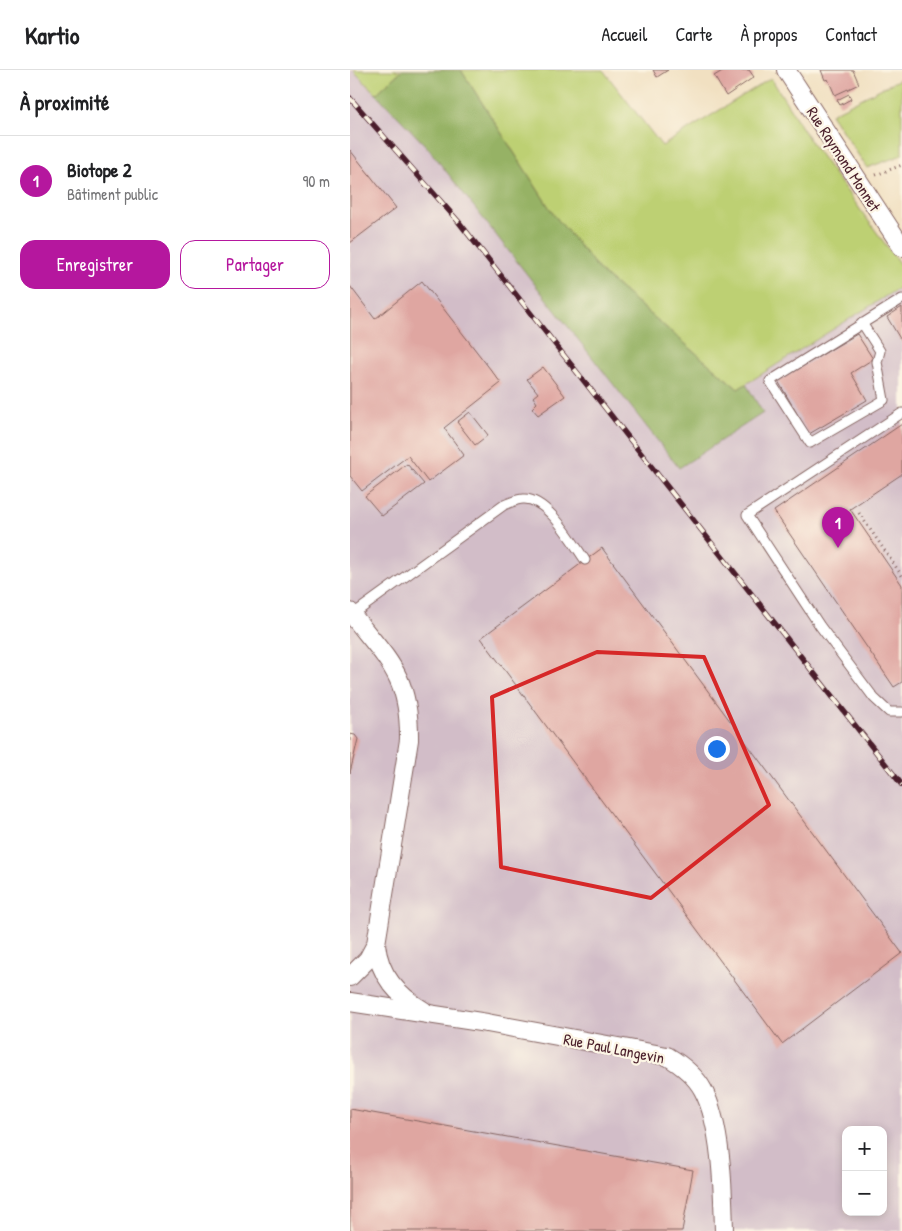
<!DOCTYPE html>
<html lang="fr">
<head>
<meta charset="utf-8">
<style>
  :root { --surface:#fff; --page:#f6f6f6; --text:#202124; --muted:#757577; --line:#e0e0e0; --accent:#b5179e }
  body { margin:0; font-family:"Patrick Hand",sans-serif; background:var(--page); color:var(--text) }
  .controls { position:absolute; right:15px; bottom:15px; display:grid; overflow:hidden; border-radius:10px; box-shadow:0 2px 8px #0003 }
  .controls button { width:45px; height:45px; display:grid; place-items:center; padding:0; border:0; border-bottom:1px solid var(--line); background:var(--surface); color:var(--text); font:25px sans-serif }
  .you { position:absolute; left:366px; top:678px; width:18px; height:18px; margin:-12px; border:4px solid #fff; border-radius:50%; background:#1a73e8; box-shadow:0 0 0 8px #1a73e833 }
  .badge { display:grid; place-items:center; width:32px; height:32px; border-radius:50%; background:var(--accent); color:#fff; font-size:16px; font-weight:700 }
  .pin { position:absolute; translate:-50% -41px; filter:drop-shadow(0 1px 2px #0008) }
  .pin::after { content:''; position:absolute; top:26px; width:18px; height:15px; background:inherit; clip-path:polygon(0 0,100% 0,50% 100%) }
  .list { margin:0; padding:0; list-style:none }
  h2 { display:flex; justify-content:space-between; align-items:center; height:65px; margin:0; padding:0 20px; font-size:21px }
  h2 small { font-size:16px; font-weight:400; color:var(--muted) }
  .list li { display:grid; grid-template-columns:32px 1fr auto; gap:15px; align-items:center; box-sizing:border-box; height:90px; padding:0 20px; border-top:1px solid var(--line) }
  .list b { display:block; font-size:19px; white-space:nowrap }
  .list p { margin:0; font-size:16px; white-space:nowrap; color:var(--muted) }
  .list em { font-size:16px; font-style:normal; color:var(--muted) }
  .actions { display:flex; gap:10px; padding:15px 20px }
  .actions a { flex:1; padding:11px 0; border:1px solid var(--accent); border-radius:15px; text-align:center; font-size:18px; color:var(--accent) }
  .actions .main { background:var(--accent); color:#fff }
  .map { position:relative; flex:none; width:552px; height:1161px; overflow:hidden }
  header { display:flex; align-items:center; gap:30px; box-sizing:border-box; height:70px; padding:0 25px; background:var(--surface); border-bottom:1px solid var(--line) }
  header strong { font-size:24px }
  nav { display:flex; gap:28px; margin-inline-start:auto; font-size:18px }
  main { display:flex }
  aside { flex:1; background:var(--surface) }
  .map>svg:first-child { display:block }
</style>
</head>
<body>
<header>
<strong>Kartio</strong>
<nav><a>Accueil</a><a>Carte</a><a>À propos</a><a>Contact</a></nav>
</header>
<main>
<aside>
<h2>À proximité<small></small></h2>
<ul class="list">
<li><span class="badge">1</span><div><b>Biotope 2</b><p>Bâtiment public</p></div><em>90 m</em></li>
</ul>
<div class="actions"><a class="main">Enregistrer</a><a>Partager</a></div>
</aside>
<div class="map">
<svg width="552" height="1161" viewBox="0 0 552 1161">
  <rect width="100%" height="100%" fill="#fcf5e5"/>
  <filter id="ink" filterUnits="userSpaceOnUse"><feTurbulence type="fractalNoise" baseFrequency=".02" numOctaves="2"/><feDisplacementMap in="SourceGraphic" scale="10" xChannelSelector="R" yChannelSelector="G"/><feConvolveMatrix kernelMatrix="1 2 1 2 8 2 1 2 1" color-interpolation-filters="sRGB"/></filter>
  <filter id="wash" filterUnits="userSpaceOnUse"><feTurbulence type="fractalNoise" baseFrequency=".0096" numOctaves="4" result="noise"/><feDisplacementMap in="SourceGraphic" scale="20" xChannelSelector="R" yChannelSelector="G"/><feGaussianBlur stdDeviation="1.12" result="paint"/><feColorMatrix in="noise" values="0 0 0 0 0 0 0 0 0 0 0 0 0 0 0 0 0 1.4 0 .05"/><feComposite in="paint" operator="in"/></filter>
  <g filter="url(#wash)">
    <rect width="100%" height="100%" fill="#f1e0c1"/>
    <path fill="#d2bdc8" fill-rule="evenodd" d="M0 0H3L77 77 329 398 413 343 396 314 552 216V1161H0ZM496 1060H533V1142H496Z"/>
    <g fill="#bdd073" stroke="#84784f">
      <polygon points="3,0 52,0 26,24"/>
      <polygon points="111,0 253,0 312,76 421,8 461,72 552,197 552,216 388,319 251,202 204,145"/>
      <polygon points="552,8 552,85 517,98 481,44"/>
    </g>
    <polygon fill="#96b265" stroke="#706848" points="52,0 111,0 204,145 251,202 388,319 396,314 413,343 329,398 77,77 26,24"/>
    <g id="blocks">
      <g fill="#dfa6a1">
        <polygon points="303,0 318,0 307,7"/>
        <polygon points="374,0 399,0 404,7 376,26 364,6"/>
        <polygon points="471,0 503,0 509,14 485,25 478,9 475,10"/>
        <polygon points="499,24 501,29 490,35 487,30"/>
        <polygon points="0,80 46,138 0,173"/>
        <polygon points="72,211 151,313 94,358 114,385 78,412 58,386 12,421 0,406 0,216 25,249"/>
        <polygon points="552,237 552,272 537,247"/>
        <polygon points="507,264 523,289 501,303 517,330 459,364 428,311"/>
        <polygon points="193,297 215,326 188,345 182,338 187,333 183,327 188,323 177,309"/>
        <polygon points="120,342 138,365 125,375 107,352"/>
        <polygon points="552,354 552,404 500,439 552,515 552,612 544,617 424,441"/>
        <polygon points="57,394 74,414 32,446 15,426"/>
        <polygon points="252,478 552,883 432,974 131,568"/>
        <polygon points="0,664 5,665 8,669 0,703"/>
        <polygon points="0,1039 343,1100 332,1161 0,1161"/>
      </g>
    </g>
  </g>
  <g filter="url(#ink)">
    <use href="#blocks" fill-opacity="0" stroke="#846360" stroke-width="1"/>
    <g fill="none" stroke-linecap="round" stroke-linejoin="round">
      <defs>
        <g id="service">
          <polyline points="512,253 530,281 527,292 534,330 460,373 420,311 552,229"/>
          <polyline points="552,343 397,445 470,556 524,628 539,642 552,642"/>
          <path d="M2 545 154 435C160 433 167 429 173 429 197 427 223 473 235 490"/>
        </g>
        <g id="minor">
          <polyline points="436,0 552,177"/>
          <path d="M0 542C37 590 60 605 59 670L26 874 18 889 0 907"/>
          <path d="M26 874C29 905 47 925 74 941"/>
          <path d="M0 932 137 953 317 986C332 995 345 1005 353 1020 372 1055 373 1122 374 1161"/>
        </g>
      </defs>
      <use href="#service" stroke="#846360" stroke-width="11"/>
      <use href="#minor" stroke="#846360" stroke-width="20"/>
      <g stroke="#846360" stroke-width="3" stroke-dasharray="1 4" stroke-linecap="butt">
        <polyline points="526,105 552,95"/>
        <polyline points="509,443 552,506"/>
      </g>
      <use href="#service" stroke="#fff" stroke-width="9"/>
      <use href="#minor" stroke="#fff" stroke-width="18"/>
      <defs>
        <polyline id="rail" points="0,28 108,151 552,715"/>
      </defs>
      <use href="#rail" stroke="#4a1f2b" stroke-width="5.5"/>
      <use href="#rail" stroke="#fcf5e5" stroke-width="4" stroke-dasharray="11" stroke-linecap="butt"/>
    </g>
  </g>
  <path fill="none" stroke="#d62828" stroke-width="4" stroke-linejoin="round" d="M247 582 354 587 419 735 301 828 151 797 142 627Z"/>
  <g text-anchor="middle" dominant-baseline="central" stroke-width="4.5" stroke-linejoin="round" paint-order="stroke">
    <g font-size="16" fill="#4a1f2b" stroke="#fcf5e5">
      <text transform="translate(494 89) rotate(57)">Rue Raymond Monnet</text>
      <text transform="translate(264 978) rotate(11)">Rue Paul Langevin</text>
    </g>
  </g>
</svg>
<div class="controls">
<button>+</button>
<button>−</button>
</div>
<div class="you"></div>
<div class="pin badge" style="left:488px;top:478px">1</div>
</div>
</main>
</body>
</html>
